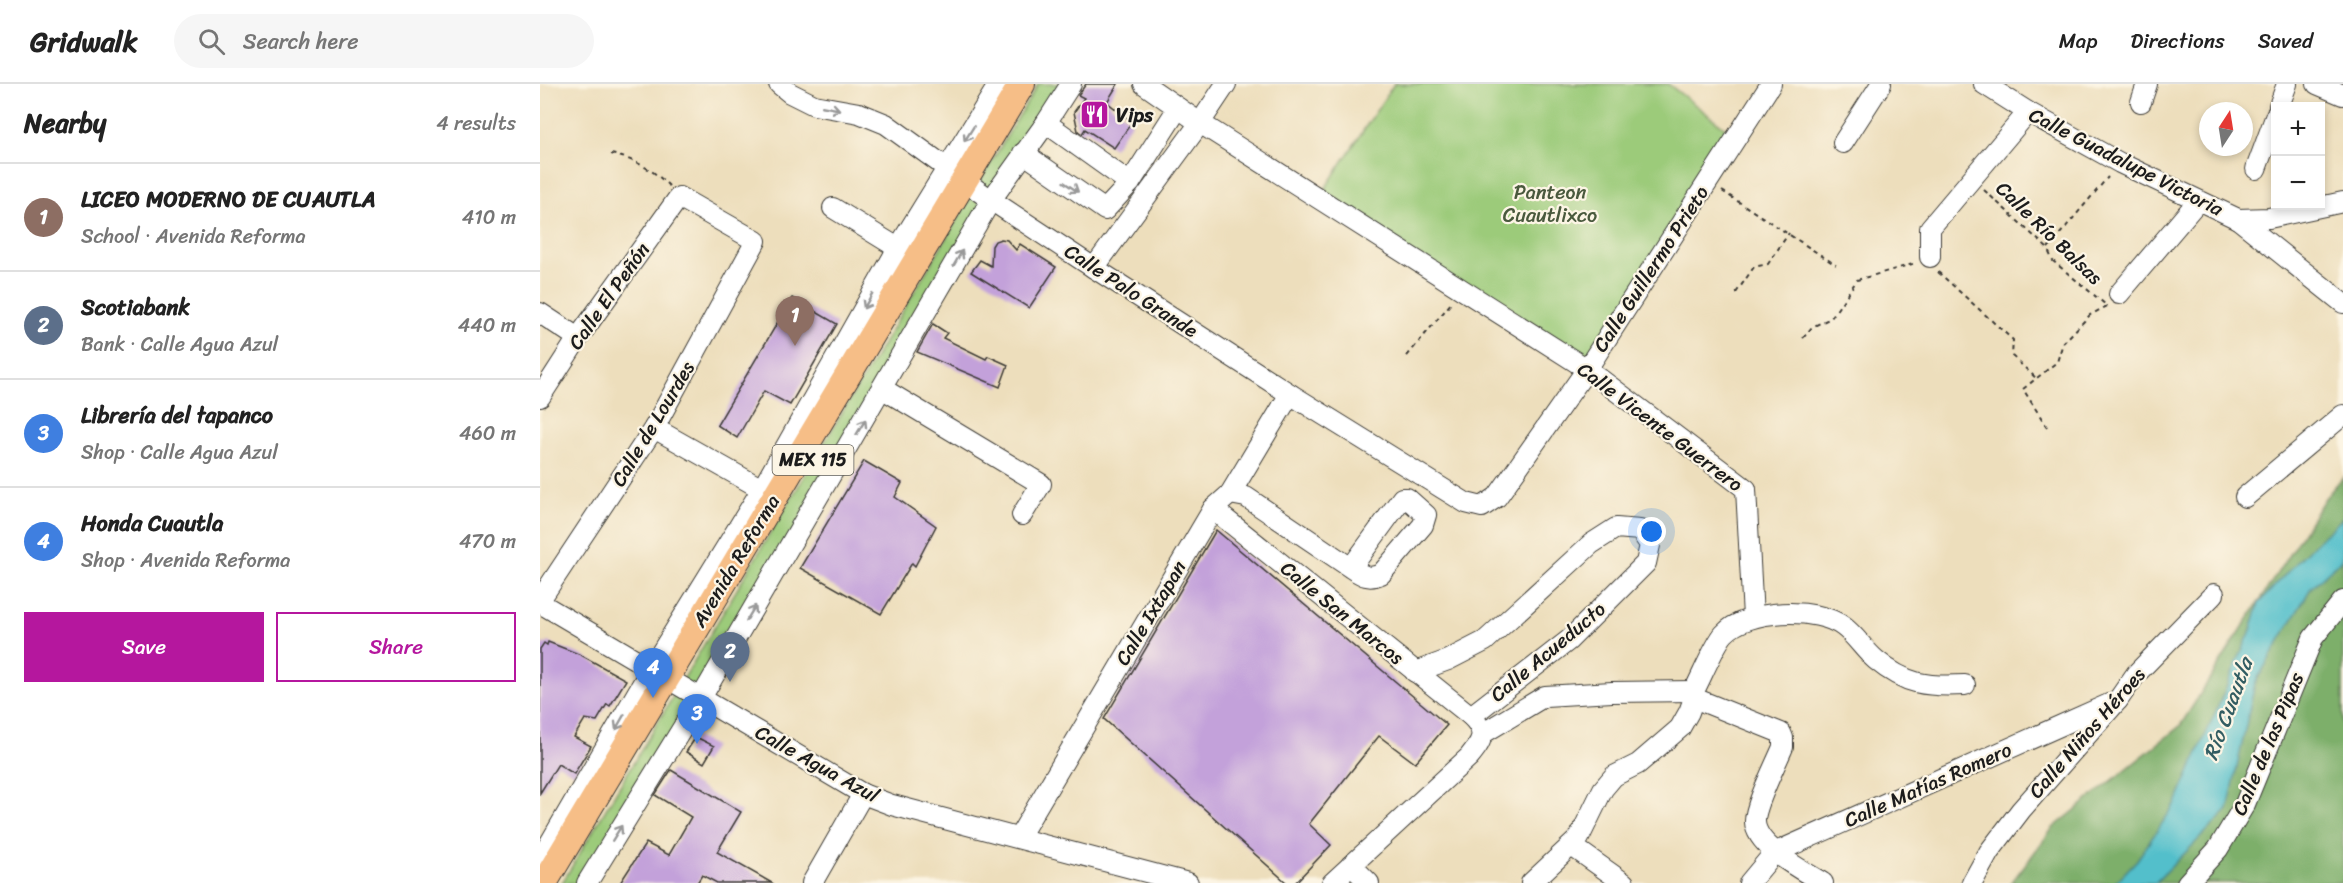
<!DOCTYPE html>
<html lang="en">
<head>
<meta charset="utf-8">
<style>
  :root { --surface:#fff; --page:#f6f6f6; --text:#222; --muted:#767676; --line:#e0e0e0; --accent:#b5179e }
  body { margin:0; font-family:Sriracha,sans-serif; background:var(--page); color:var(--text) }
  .controls { position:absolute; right:18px; top:18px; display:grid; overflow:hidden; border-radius:0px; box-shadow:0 3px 9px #0003 }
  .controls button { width:54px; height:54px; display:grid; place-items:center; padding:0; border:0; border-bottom:2px solid var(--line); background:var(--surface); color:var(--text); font:30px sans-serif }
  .compass { position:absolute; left:1659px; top:18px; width:54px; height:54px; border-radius:50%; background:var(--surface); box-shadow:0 3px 9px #0003; rotate:12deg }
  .you { position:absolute; left:1112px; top:448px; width:21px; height:21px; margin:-15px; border:4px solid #fff; border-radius:50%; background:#1a73e8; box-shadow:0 0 0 9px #1a73e833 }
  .badge { display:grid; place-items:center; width:39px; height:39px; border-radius:50%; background:var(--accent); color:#fff; font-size:20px; font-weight:700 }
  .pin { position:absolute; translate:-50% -50px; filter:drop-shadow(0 2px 3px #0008) }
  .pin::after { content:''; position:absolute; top:32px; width:21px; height:18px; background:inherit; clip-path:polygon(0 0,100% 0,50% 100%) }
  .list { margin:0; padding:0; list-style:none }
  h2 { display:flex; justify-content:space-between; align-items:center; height:78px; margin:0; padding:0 24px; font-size:26px }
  h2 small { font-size:20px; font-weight:400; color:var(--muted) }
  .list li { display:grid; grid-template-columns:39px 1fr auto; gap:18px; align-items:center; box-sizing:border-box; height:108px; padding:0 24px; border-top:2px solid var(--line) }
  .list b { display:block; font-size:22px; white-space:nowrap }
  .list p { margin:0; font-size:20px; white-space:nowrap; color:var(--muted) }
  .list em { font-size:20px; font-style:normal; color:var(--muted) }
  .actions { display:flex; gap:12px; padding:18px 24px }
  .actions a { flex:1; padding:14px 0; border:2px solid var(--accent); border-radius:0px; text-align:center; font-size:21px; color:var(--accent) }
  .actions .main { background:var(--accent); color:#fff }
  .icon { flex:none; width:33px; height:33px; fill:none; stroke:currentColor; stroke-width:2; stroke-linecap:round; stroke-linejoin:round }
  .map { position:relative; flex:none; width:1803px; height:799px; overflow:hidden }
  header { display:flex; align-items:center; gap:36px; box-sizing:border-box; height:84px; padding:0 30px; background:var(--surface); border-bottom:2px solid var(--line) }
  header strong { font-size:28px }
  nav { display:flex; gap:33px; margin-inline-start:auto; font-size:21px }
  .search { width:420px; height:54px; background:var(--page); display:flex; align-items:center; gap:15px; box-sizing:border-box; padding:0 21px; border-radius:33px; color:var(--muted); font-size:22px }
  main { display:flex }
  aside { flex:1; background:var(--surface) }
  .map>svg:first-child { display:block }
</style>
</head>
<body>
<header>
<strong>Gridwalk</strong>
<div class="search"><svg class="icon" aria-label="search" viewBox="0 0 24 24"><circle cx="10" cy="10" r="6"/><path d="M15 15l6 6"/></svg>Search here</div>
<nav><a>Map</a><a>Directions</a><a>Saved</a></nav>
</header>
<main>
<aside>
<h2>Nearby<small>4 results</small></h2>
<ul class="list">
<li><span class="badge" style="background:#8d6e63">1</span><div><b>LICEO MODERNO DE CUAUTLA</b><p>School · Avenida Reforma</p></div><em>410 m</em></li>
<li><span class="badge" style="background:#5c6f8a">2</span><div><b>Scotiabank</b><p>Bank · Calle Agua Azul</p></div><em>440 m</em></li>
<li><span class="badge" style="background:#3f7fe0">3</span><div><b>Librería del tapanco</b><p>Shop · Calle Agua Azul</p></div><em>460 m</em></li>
<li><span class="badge" style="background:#3f7fe0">4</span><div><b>Honda Cuautla</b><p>Shop · Avenida Reforma</p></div><em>470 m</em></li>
</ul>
<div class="actions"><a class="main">Save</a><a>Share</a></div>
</aside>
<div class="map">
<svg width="1803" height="799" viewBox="0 0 1803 799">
  <rect width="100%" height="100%" fill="#fcf5e5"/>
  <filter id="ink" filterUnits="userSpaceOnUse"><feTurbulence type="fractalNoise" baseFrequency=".0167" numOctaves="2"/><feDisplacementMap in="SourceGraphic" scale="12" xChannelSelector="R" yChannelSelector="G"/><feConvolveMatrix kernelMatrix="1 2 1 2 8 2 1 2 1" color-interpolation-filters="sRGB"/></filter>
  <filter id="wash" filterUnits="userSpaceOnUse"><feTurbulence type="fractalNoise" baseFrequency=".008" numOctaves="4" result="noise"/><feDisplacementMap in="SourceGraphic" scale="24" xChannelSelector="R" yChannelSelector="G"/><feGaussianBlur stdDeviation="1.35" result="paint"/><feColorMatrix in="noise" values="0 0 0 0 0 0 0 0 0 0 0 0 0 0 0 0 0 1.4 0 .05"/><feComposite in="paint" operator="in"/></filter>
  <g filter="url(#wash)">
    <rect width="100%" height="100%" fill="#eddebc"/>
    <g fill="#9ccb7a" stroke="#5c744b" stroke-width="1.5">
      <polygon points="498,0 531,0 47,799 22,799"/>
      <polygon points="854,0 1128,0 1197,53 1047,285 778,115"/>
    </g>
    <polygon fill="#7daf6a" stroke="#4c6643" stroke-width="1.5" points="1803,393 1803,799 1471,799 1513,744 1640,642 1785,414"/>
    <polygon fill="#52bfcb" stroke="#376e74" stroke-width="1.5" points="1803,434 1803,474 1771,504 1715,599 1688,726 1615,799 1575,799 1597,776 1636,719 1711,546 1719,519 1771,463"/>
    <g id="blocks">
      <g fill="#c3a1da">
        <polygon points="546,0 578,0 567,18 592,38 574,64 545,45 542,50 538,47 534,28 544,14 538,11"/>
        <polygon points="461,155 467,156 476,166 480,160 516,183 489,224 431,188 440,176 451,182 452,162 455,157"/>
        <polygon points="252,214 297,240 250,321 224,307 197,354 177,341"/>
        <polygon points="393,240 407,249 403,254 446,275 448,272 468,281 460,303 377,268"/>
        <polygon points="324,377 362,399 355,413 396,442 375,482 372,479 341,530 260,484"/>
        <polygon points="676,446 907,641 875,679 839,652 769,740 791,761 755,799 747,799 564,635"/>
        <polygon points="8,558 41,571 86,596 70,622 67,620 57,637 45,635 34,653 51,662 34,690 18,680 0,709 0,565 4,559 7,561"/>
        <polygon points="156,653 174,662 164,679 146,668"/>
        <polygon points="131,686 201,728 177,768 232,799 177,799 162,791 157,799 80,799 106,759 129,771 151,733 115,711"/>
      </g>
    </g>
  </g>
  <g filter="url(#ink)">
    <use href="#blocks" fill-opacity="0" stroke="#3b3934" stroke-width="1.5"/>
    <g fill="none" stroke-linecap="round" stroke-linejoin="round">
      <defs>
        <g id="minor">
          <polyline points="239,0 250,9 274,21 319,29 346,40 451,116 554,184 750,310 926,419 942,423 957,413 1047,285 1231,0"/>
          <polyline points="604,0 660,39 1047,285 1206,405 1213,533"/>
          <polyline points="1444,0 1488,28 1580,79 1698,135 1729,134 1803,118"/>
          <polyline points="1777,0 1803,11"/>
          <polyline points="1601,18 1607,0"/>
          <polyline points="1739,22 1747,0"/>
          <polyline points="506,39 590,99"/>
          <polyline points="1303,59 1341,0"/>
          <polyline points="483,69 565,126 590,99 638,24"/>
          <polyline points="1716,85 1736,31"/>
          <polyline points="293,124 358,164"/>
          <polyline points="1698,135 1803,219"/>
          <polyline points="1390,173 1390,144 1488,28"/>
          <polyline points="554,184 660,39 686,0"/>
          <polyline points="1579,210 1658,117"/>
          <polyline points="0,229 38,254"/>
          <polyline points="343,305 501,400 482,431"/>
          <polyline points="0,313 38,254 139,113 216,157 114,344 0,516"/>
          <polyline points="114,344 222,405"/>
          <path d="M690 410 706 413 811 484C822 491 828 496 841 490L883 441 886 431 867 414H862L811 484"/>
          <polyline points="1705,413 1803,331"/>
          <path d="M673 425 931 632C948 649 942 657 929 673L792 799"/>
          <polyline points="0,519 323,710 352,721 648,799"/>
          <polyline points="875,588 908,576 945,557 1051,460 1076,444 1100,446 1110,461 1106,479 1029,556 931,632"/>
          <path d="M1154 614 1241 649 1243 654V663C1236 680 1214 723 1215 738 1216 763 1264 787 1283 799"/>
          <polyline points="942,650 1005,612 1072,608 1154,607"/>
          <polyline points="479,753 673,425 690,410 750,310"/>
          <polyline points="1032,762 1084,799"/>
          <polyline points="0,776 111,585 222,405 358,164 459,0"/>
          <polyline points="811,781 829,799"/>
          <polyline points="47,799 161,614 451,116 506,39 531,0"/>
          <polyline points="272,799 323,710"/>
          <path d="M991 799 1039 754 1063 705 1074 692 1098 680 1140 644 1149 628 1154 614V607C1161 594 1175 560 1184 550 1206 525 1278 522 1304 543 1316 552 1324 566 1336 576 1366 601 1387 603 1425 601"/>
          <polyline points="1209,799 1234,769 1578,616"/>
          <polyline points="1432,799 1449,768 1481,726 1578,616 1596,590 1674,510"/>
          <polyline points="1647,799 1678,765 1705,720 1773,554 1803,517"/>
        </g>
        <polyline id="major" points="4,799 482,0"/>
      </defs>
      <use href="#minor" stroke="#3b3934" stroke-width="22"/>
      <use href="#major" stroke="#3b3934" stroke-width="28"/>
      <g stroke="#3b3934" stroke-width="2" stroke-dasharray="4.5 4.5" stroke-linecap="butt">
        <path d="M71 70C93 75 113 85 129 102"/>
        <polyline points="1444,106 1507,164 1513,177 1566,221"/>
        <polyline points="1182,107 1296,181"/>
        <polyline points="1508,164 1568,93"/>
        <polyline points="1398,188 1473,256 1472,272 1497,295"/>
        <polyline points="1196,209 1214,183 1228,180 1249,149"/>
        <polyline points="1263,254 1272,243 1291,234 1317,196 1376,179"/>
        <polyline points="867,272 912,218"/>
        <polyline points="1507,343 1483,305 1517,278 1523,259 1550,231 1569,221"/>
      </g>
      <use href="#minor" stroke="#fff" stroke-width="20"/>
      <use href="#major" stroke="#f6be87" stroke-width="26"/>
    </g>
    <defs><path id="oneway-shaft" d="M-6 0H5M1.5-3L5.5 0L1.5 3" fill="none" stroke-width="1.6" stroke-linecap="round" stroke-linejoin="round" transform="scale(1.5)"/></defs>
    <g stroke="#999">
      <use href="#oneway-shaft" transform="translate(291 24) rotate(11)"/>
      <use href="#oneway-shaft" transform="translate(429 50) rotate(122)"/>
      <use href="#oneway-shaft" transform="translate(531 103) rotate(34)"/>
      <use href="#oneway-shaft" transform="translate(418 174) rotate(-60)"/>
      <use href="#oneway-shaft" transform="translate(328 217) rotate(119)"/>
      <use href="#oneway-shaft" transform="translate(321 343) rotate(-59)"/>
      <use href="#oneway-shaft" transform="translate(211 529) rotate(-59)"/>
      <use href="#oneway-shaft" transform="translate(80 638) rotate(120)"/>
      <use href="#oneway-shaft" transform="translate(77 749) rotate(-58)"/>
    </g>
  </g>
  <defs>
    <symbol id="restaurant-square" viewBox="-11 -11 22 22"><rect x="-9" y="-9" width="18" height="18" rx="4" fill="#b5179e" stroke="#fcf5e5"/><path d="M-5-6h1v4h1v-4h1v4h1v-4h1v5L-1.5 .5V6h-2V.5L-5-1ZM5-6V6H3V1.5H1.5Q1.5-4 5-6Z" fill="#fff"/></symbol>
  </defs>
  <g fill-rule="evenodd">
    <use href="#restaurant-square" x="538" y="14" width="33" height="33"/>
  </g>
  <g text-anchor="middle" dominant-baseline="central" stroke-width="4.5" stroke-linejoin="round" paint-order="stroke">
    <rect fill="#fcf5e5" stroke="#5f5d58" stroke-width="1.5" x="232.5" y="361" width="81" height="30" rx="4.5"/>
    <g font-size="18" font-weight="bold" fill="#1c1c1c">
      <text x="273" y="376">MEX 115</text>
    </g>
    <g font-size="20" font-weight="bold" fill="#1c1c1c" stroke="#fcf5e5" text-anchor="start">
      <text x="576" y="31">Vips</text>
    </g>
    <g font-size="20" fill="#1c1c1c" stroke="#fcf5e5">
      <text transform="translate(1586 78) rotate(27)">Calle Guadalupe Victoria</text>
      <text transform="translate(1509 149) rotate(44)">Calle Río Balsas</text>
      <text transform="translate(1111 185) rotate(-57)">Calle Guillermo Prieto</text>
      <text transform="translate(591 207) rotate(33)">Calle Palo Grande</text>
      <text transform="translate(69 212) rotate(-55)">Calle El Peñón</text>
      <text transform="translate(113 340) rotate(-59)">Calle de Lourdes</text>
      <text transform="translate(1120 343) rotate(37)">Calle Vicente Guerrero</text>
      <text transform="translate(196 477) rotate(-59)">Avenida Reforma</text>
      <text transform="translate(611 529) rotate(-59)">Calle Ixtapan</text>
      <text transform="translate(802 529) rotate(39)">Calle San Marcos</text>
      <text transform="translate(1008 568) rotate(-40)">Calle Acueducto</text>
      <text transform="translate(1547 649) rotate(-49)">Calle Niños Héroes</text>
      <text transform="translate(1728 660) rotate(-67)">Calle de las Pipas</text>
      <text transform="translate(277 680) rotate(29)">Calle Agua Azul</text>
      <text transform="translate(1388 701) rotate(-24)">Calle Matías Romero</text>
    </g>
    <g font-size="20" fill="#49593d" stroke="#fcf5e5">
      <text x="1010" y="108">Panteon<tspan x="1010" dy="23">Cuautlixco</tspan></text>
    </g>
    <g font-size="21" font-style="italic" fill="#325d62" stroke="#fcf5e5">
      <text transform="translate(1688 625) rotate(-70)">Río Cuautla</text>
    </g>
  </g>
</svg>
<div class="controls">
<button>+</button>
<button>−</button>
</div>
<svg class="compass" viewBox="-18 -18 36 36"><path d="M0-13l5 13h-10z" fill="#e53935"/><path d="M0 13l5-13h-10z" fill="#767676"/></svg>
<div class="you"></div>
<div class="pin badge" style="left:255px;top:262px;background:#8d6e63">1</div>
<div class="pin badge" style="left:190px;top:598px;background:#5c6f8a">2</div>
<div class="pin badge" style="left:157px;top:660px;background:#3f7fe0">3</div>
<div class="pin badge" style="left:113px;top:614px;background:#3f7fe0">4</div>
</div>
</main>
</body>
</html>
